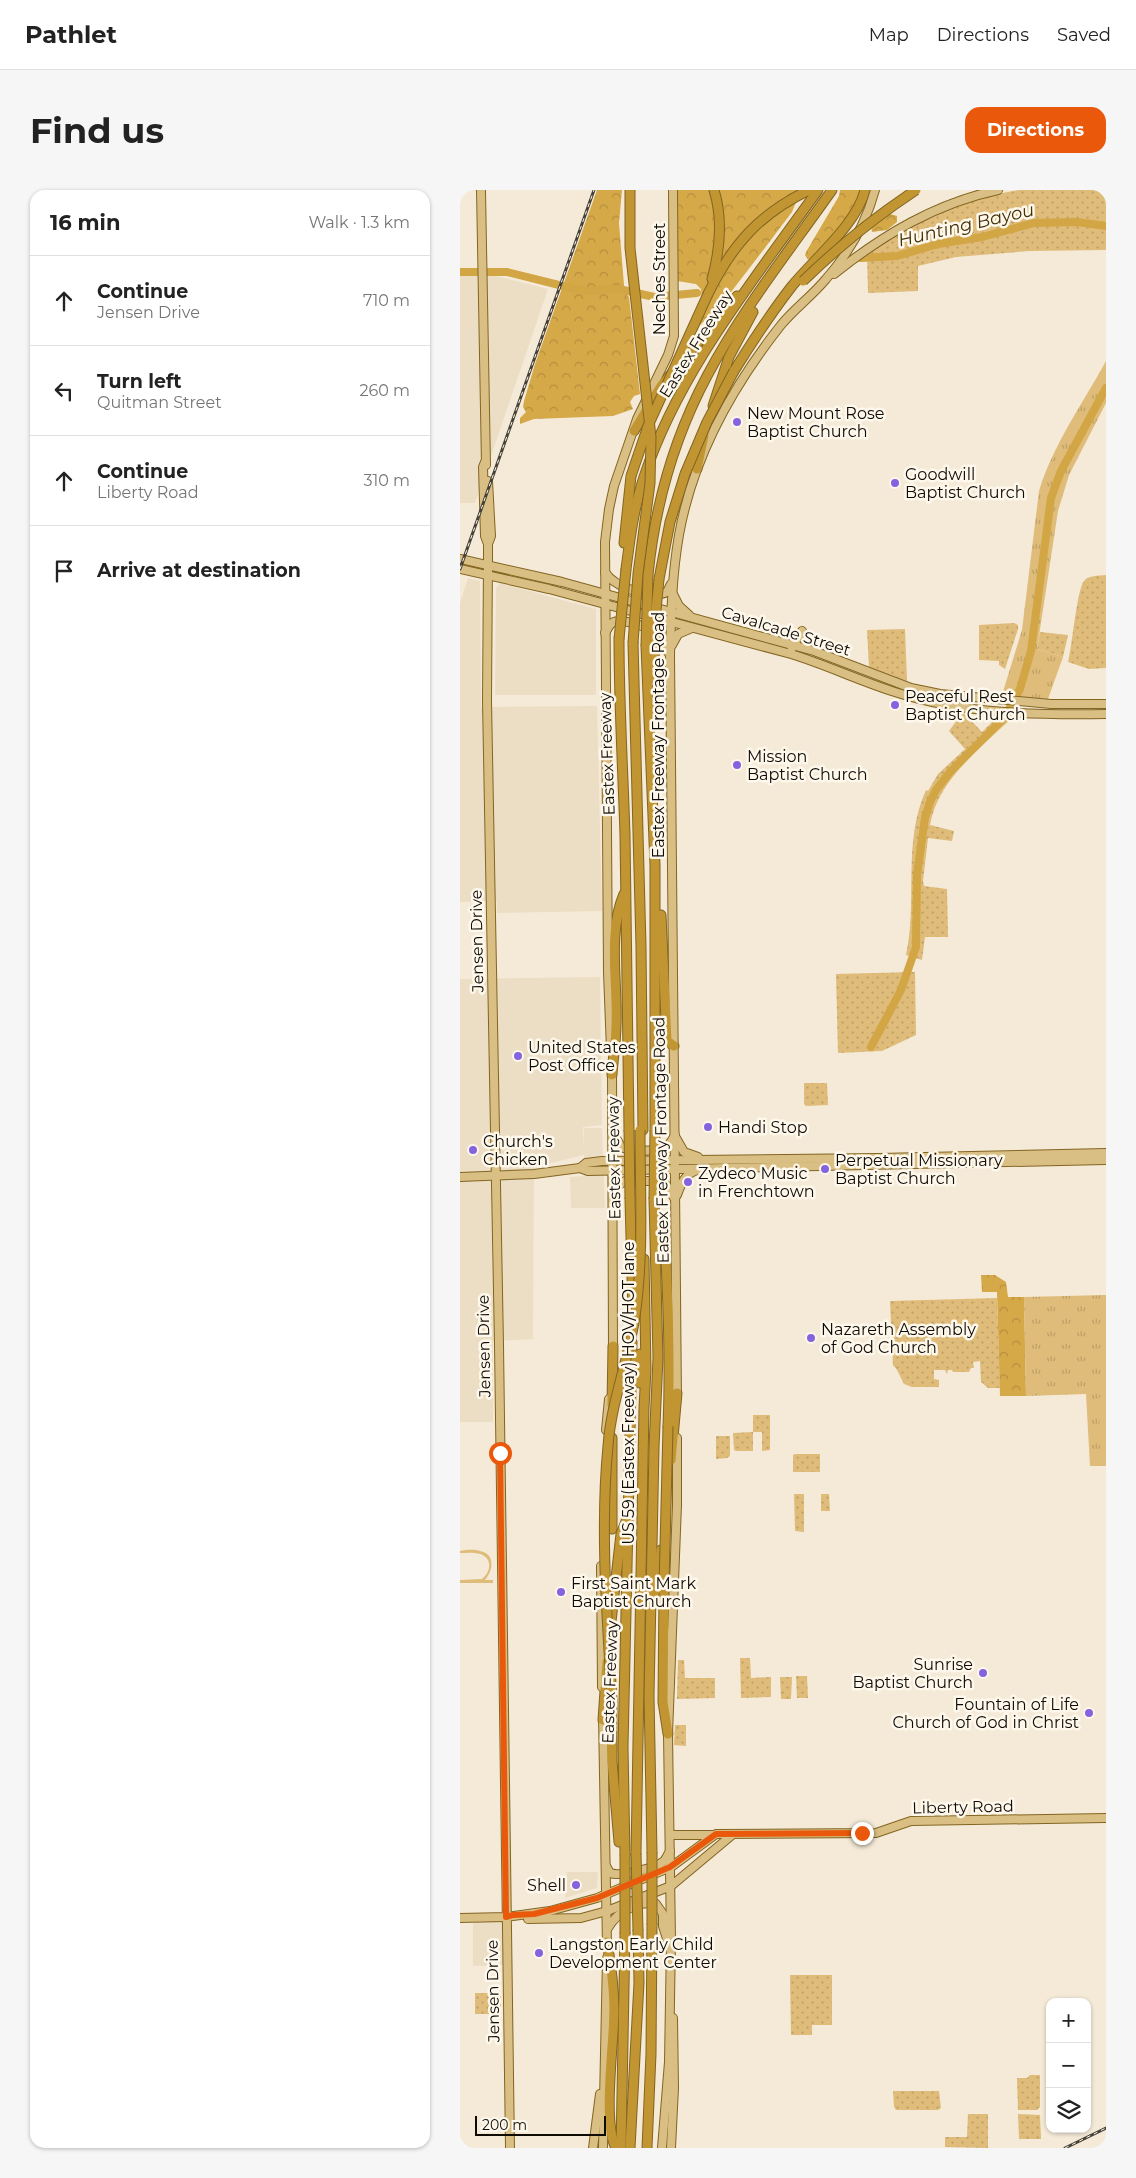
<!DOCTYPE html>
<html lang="en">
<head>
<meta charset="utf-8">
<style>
  :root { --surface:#fff; --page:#f6f6f6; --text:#222; --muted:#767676; --line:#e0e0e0; --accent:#ea580c }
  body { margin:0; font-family:Montserrat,sans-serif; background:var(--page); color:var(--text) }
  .controls { position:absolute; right:15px; bottom:15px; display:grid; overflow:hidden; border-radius:10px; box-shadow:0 1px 4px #0004 }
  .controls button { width:45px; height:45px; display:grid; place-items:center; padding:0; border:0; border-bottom:1px solid var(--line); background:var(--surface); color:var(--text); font:25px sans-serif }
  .scale { position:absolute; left:15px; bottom:12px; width:131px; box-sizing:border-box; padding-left:5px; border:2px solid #0e0b05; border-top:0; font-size:14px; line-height:18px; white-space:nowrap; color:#0e0b05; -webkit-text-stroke:4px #fef8ec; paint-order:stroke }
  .stop { position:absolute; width:15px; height:15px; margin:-11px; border:4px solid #ea580c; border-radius:50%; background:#fff }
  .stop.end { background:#ea580c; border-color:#fff; box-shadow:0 1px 5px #0008 }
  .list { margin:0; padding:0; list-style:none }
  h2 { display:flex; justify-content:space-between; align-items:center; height:65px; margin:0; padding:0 20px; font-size:21px }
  h2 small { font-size:16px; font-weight:400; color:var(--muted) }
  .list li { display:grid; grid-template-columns:32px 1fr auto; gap:15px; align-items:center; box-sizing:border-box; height:90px; padding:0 20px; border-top:1px solid var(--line) }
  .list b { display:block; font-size:19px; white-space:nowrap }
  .list p { margin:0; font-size:16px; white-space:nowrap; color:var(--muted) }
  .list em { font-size:16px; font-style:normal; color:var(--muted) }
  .icon { flex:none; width:28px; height:28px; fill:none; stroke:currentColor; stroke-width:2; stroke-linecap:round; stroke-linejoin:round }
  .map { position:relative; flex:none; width:646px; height:1958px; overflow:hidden; border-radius:15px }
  header { display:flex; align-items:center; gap:30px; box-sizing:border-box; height:70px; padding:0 25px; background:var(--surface); border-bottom:1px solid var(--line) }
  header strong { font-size:24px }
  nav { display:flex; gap:28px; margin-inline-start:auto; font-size:18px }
  .intro { display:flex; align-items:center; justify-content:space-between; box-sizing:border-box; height:120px; padding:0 30px }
  h1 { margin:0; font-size:35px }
  .button { padding:12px 22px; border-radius:15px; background:var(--accent); color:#fff; font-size:18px; font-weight:700 }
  main { display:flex; gap:30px; padding:0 30px }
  aside { flex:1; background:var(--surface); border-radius:15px; box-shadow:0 1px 4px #0004 }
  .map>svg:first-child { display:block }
</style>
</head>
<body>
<header>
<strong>Pathlet</strong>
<nav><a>Map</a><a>Directions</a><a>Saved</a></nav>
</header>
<div class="intro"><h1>Find us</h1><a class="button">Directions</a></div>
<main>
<aside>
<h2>16 min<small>Walk · 1.3 km</small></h2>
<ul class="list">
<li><svg class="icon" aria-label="ahead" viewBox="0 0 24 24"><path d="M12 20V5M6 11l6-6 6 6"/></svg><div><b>Continue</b><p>Jensen Drive</p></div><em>710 m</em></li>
<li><svg class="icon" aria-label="left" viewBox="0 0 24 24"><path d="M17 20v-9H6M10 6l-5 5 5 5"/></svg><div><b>Turn left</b><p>Quitman Street</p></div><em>260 m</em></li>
<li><svg class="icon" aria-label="ahead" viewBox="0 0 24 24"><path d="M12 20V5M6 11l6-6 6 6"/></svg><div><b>Continue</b><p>Liberty Road</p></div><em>310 m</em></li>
<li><svg class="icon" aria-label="arrive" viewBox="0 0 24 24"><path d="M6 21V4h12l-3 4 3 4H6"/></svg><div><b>Arrive at destination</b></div></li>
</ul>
</aside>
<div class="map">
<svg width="646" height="1958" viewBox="0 0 646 1958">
  <defs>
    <pattern id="grass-dots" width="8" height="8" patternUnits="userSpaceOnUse" patternTransform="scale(1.25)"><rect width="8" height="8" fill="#dfbc79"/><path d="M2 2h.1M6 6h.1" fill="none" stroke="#bea067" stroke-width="1.8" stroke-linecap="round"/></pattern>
    <pattern id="forest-crowns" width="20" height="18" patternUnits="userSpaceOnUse" patternTransform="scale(1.25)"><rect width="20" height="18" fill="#d5a848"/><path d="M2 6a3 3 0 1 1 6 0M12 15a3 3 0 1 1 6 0" fill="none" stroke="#b68f3e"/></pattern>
    <pattern id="park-tufts" width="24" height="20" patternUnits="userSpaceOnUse" patternTransform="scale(1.25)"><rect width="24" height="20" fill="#dfbc79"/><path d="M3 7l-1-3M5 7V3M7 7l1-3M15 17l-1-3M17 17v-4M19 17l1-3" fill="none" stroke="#bea067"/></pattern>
  </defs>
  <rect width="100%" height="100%" fill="#f5ead7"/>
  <g fill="#ecdec4">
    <polygon points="0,85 32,85 88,99 15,313 0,313"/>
    <polygon points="8,388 20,391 21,517 137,516 142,721 37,723 37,711 0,712 0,413"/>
    <polygon points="40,393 136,419 136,505 35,505 36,398"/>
    <polygon points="140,787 142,935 123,937 124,959 124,938 142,938 145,1018 111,1018 110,987 124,986 124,965 74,977 73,1149 33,1151 33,1232 0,1232 0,789"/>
    <polygon points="107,1682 138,1682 137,1698 105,1708"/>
    <polygon points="13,1732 43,1732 44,1775 13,1776"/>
  </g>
  <g fill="url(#grass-dots)">
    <path d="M559 0H646V60L569 61 496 67 458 76V101L408 103 407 63C454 33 503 8 559 0Z"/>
    <path d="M646 385V478L629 479 608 472C612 457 617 399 624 391 629 385 638 386 646 385Z"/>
    <polygon points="554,433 558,435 558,439 545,479 539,475 539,471 519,470 519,435"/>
    <polygon points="445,439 447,491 409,477 407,440"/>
    <polygon points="580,442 608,445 603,467 577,459"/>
    <path d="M503 522 522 542 540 524 554 526C522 557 478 589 470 635L494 641 492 651 468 648 463 691 464 696 487 699 488 747H465L462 770 446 765C458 711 442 653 466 600L468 601 478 584 505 559 489 541Z"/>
    <polygon points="455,782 456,845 422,861 378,863 376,784"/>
    <polygon points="344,893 367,893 368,915 346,916 344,914"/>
    <polygon points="537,1108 540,1198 528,1198 521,1192 520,1171 513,1172 514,1178 511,1178 509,1182 493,1182 492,1180 488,1180 487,1184 485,1180 474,1180 474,1189 479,1190 479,1197 452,1197 444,1194 437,1180 433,1175 430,1111"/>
    <polygon points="293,1225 310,1225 310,1260 302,1261 302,1242 293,1242 293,1261 276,1261 274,1260 273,1243 293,1242"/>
    <polygon points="256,1246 270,1246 270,1266 267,1268 256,1269"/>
    <polygon points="335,1264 360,1264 360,1282 333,1282 333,1265"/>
    <polygon points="334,1304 344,1304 344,1342 335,1341"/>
    <polygon points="361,1304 369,1304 370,1321 361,1321"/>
    <polygon points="280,1468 290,1468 291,1488 311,1487 311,1507 281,1508"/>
    <polygon points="218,1470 224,1470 225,1488 255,1488 255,1508 217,1509"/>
    <polygon points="347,1486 348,1508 337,1508 336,1486"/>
    <polygon points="320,1487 332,1487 331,1509 321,1509"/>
    <polygon points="215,1535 226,1535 226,1556 214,1555"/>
    <polygon points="330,1785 372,1785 372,1835 352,1835 352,1845 331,1845"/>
    <rect x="15" y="1803" width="26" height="21"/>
    <polygon points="570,1885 580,1885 580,1917 577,1920 558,1920 557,1888 567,1888"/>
    <polygon points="433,1901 479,1901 481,1918 478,1920 436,1920 434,1917"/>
    <polygon points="508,1924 528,1924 528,1958 485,1957 485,1947 507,1947"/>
    <polygon points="558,1924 580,1925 581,1949 559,1949"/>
  </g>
  <g fill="url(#forest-crowns)">
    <polygon points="137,0 162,0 159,33 164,95 165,103 169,107 180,204 174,206 170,212 173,219 153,226 74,229 60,234 60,228 66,222 63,217 64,211 75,174"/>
    <polygon points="215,0 341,0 332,22 301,63 261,115 236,139 243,120 241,99 236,94 217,91"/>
    <path d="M380 0H402C393 23 369 57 348 70L345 65 346 62 379 6Z"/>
    <polygon points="427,23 437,26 437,32 427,40 412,42 411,35"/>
    <polygon points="521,1085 535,1085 546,1092 548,1107 564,1107 566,1206 540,1206 537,1102 522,1102"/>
  </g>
  <g fill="url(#park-tufts)">
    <path d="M646 171V213L609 285 598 321 577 459 603 467 588 509 542 505 562 440 579 301C593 255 623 213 646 171Z"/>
    <polygon points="646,1105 646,1276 630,1276 626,1204 566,1206 564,1107"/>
  </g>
  <g fill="#dfbc79">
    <polygon points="639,1207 646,1207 646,1266 640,1265"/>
    <path d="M0 1361C6 1360 14 1359 20 1361 36 1364 33 1381 25 1390H33V1393H0V1390L22 1389C31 1382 33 1368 20 1364 14 1362 6 1363 0 1363Z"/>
  </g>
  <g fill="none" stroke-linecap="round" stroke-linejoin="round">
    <g stroke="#d2a545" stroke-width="8">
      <polyline points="401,68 437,66 478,54 522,47 574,33 617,32 646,36"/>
      <polyline points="0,82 47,82 123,101 159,99 194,107 237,103"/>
      <polyline points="411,857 441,800 456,757 457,684 465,628 470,612 476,600 490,582 544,528 560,499 571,461 591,308 601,281 646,198"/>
    </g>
    <defs>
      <g id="major">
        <polyline points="21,0 26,275"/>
        <path d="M374 84C423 45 476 13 538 0"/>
        <polyline points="25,272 23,277 25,346 28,354 28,370 27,511 39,1155 50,1958"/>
        <polyline points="28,354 31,346 28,291"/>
        <polyline points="0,369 102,392 354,461 451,498 480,504 591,514 646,514"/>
        <path d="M0 379 89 399 331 464C367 475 402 492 438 503 503 524 579 525 646 524"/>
        <path d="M145 382C154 397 191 410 207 402L211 394"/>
        <polyline points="213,404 219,416 229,425"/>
        <path d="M145 443C147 440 149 435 152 433 162 426 189 439 200 443L208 462"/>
        <polyline points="212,455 218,444 232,438"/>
        <polyline points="332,458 342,441"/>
        <polyline points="151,860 148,782 145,352 149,319 154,296 177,229 208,165 214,146 213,0"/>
        <polyline points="152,879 153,1160"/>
        <path d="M152 941 161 957C171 962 195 962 205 957 210 955 212 950 215 945"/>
        <polyline points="216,948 224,962 238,967"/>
        <polyline points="120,978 128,981 646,970"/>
        <polyline points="0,987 74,984 120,978 126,973 142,971 418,968 646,963"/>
        <polyline points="153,1005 157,996 165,991 199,991 206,995 215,1009"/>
        <path d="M217 1005C221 994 225 983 238 980"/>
        <path d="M217 1209 210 466C211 425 212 385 219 345 233 266 272 197 321 135 335 118 352 106 366 89 389 63 406 33 415 0"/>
        <polyline points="146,1240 149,1209"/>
        <polyline points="141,1376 142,1497"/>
        <polyline points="143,1526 147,1757"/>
        <polyline points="210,1645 252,1645"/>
        <path d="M146 1676 150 1683C160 1687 196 1678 204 1671 206 1669 208 1664 210 1661"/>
        <polyline points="0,1728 46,1727 90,1721 137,1708 211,1677 256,1644 416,1643 451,1631 646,1628"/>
        <polyline points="68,1729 121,1728 147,1721 211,1696 272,1645"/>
        <path d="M148 1738C156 1723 178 1710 196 1714L203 1724V1736L208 1752"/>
        <polyline points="133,1958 140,1904"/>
        <polyline points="143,1958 147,1768"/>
        <polyline points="202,1958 209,1872 211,1749 208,1544 217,1315 217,1248"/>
        <polyline points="211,1958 214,1898 213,1828"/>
      </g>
      <g id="highway">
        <path d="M252 89C260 60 263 29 254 0"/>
        <path d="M248 104C272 55 299 24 349 0"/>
        <path d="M274 181C292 152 311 123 332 96 354 69 397 34 405 0"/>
        <polyline points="253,216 269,167 293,122"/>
        <polyline points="174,241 201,196 277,106"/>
        <polyline points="237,279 244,245"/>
        <polyline points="164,353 171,286"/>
        <path d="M166 379C170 348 174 317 184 287 219 181 294 90 358 0"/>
        <path d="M188 385C195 315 214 248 247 186 282 120 329 61 372 0"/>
        <polyline points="199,389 210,332 225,284"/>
        <path d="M159 449C159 515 163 580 165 645 167 744 168 842 169 940"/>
        <polyline points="173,453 181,756 183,940"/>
        <polyline points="186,456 195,675 195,940"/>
        <polyline points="191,487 195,459"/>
        <polyline points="201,725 207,851 214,856"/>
        <path d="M152 885C153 868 156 851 156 835 158 793 147 744 164 704"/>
        <polyline points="170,1009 173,1124"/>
        <path d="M197 1025C206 1046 206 1071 207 1093 209 1141 210 1188 208 1236"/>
        <polyline points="180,1193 180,1164"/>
        <polyline points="152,1215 153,1156"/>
        <polyline points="211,1270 217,1203"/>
        <polyline points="152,1339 152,1248"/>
        <polyline points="204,1397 203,1512 208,1544"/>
        <polyline points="194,1404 198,1392 201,1360"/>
        <polyline points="150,1440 161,1344 167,1329"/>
        <polyline points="152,1510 152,1571 159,1652"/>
        <polyline points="143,1530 147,1472"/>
        <polyline points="192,1662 189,1506 194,1257 198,1168 194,1009"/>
        <polyline points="176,1663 184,1218 186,1179 184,1069"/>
        <polyline points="165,1664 163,1557 172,1152"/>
        <path d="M147 1752C151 1775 154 1798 154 1821 154 1853 142 1932 156 1958"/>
        <polyline points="161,1958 165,1744"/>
        <polyline points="170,1958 179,1793 178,1741"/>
        <polyline points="187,1958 191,1864 192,1735"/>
      </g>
    </defs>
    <use href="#major" stroke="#826522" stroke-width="10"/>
    <use href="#highway" stroke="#826522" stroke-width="11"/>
    <use href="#major" stroke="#dabf84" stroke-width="8"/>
    <use href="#highway" stroke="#c19532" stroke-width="9"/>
    <defs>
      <g id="rail">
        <polyline points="0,379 134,0"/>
        <polyline points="605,1958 646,1938"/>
      </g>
    </defs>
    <use href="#rail" stroke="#474238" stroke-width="3"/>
    <use href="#rail" stroke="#fef8ec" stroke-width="1" stroke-dasharray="4" stroke-linecap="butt"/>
    <defs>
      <g id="highway-bridge">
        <polyline points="170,0 170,58 191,247 190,293 178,384 173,453"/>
        <path d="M343 91C378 57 415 27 456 0"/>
        <polyline points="225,284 247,232 274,181"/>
        <polyline points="171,286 188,236 248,104"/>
        <polyline points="159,449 166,379"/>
        <polyline points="186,456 188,385"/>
        <polyline points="195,459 195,431 199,389"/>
        <polyline points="169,940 170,1009"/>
        <polyline points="194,1009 195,940"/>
        <polyline points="204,1397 208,1236"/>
        <path d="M152 1510C147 1427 140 1338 148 1256 151 1212 169 1169 175 1126 184 1065 180 1001 180 940"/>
        <polyline points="176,1663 178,1741"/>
        <polyline points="165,1664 165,1744"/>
        <polyline points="192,1735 192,1662"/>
      </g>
    </defs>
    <use href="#highway-bridge" stroke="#826522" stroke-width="11" stroke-linecap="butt"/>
    <use href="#highway-bridge" stroke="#c19532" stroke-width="9"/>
  </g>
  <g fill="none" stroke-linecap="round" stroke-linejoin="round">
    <polyline stroke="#ea580c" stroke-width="6" points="40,1263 46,1727 53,1725 74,1724 137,1708 210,1677 256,1644 402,1643"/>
  </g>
  <g fill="#8663de" stroke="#fef8ec" stroke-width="2">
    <circle cx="277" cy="232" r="5"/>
    <circle cx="435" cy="293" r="5"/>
    <circle cx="435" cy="515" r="5"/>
    <circle cx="277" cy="575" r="5"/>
    <circle cx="58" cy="866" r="5"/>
    <circle cx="248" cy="937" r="5"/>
    <circle cx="13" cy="960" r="5"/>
    <circle cx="365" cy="979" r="5"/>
    <circle cx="228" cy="992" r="5"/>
    <circle cx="351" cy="1148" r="5"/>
    <circle cx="101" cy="1402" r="5"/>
    <circle cx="523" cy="1483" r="5"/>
    <circle cx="629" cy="1523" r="5"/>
    <circle cx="116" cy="1695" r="5"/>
    <circle cx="79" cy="1763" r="5"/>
  </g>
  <g text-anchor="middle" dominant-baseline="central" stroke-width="5" stroke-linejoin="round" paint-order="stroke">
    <g font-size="16" fill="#0e0b05" stroke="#fef8ec">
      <text transform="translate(199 89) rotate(-90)">Neches Street</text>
      <text transform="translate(236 154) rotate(-58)">Eastex Freeway</text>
      <text transform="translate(326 441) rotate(17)">Cavalcade Street</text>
      <text transform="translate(198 545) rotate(-90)">Eastex Freeway Frontage Road</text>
      <text transform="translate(147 564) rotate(-92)">Eastex Freeway</text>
      <text transform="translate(17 751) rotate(-91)">Jensen Drive</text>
      <text transform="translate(201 950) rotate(-91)">Eastex Freeway Frontage Road</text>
      <text transform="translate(154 968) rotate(-91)">Eastex Freeway</text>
      <text transform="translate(24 1156) rotate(-91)">Jensen Drive</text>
      <text transform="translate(168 1203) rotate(-90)">US 59 (Eastex Freeway) HOV/HOT lane</text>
      <text transform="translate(150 1492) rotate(-88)">Eastex Freeway</text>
      <text transform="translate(503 1617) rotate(-1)">Liberty Road</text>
      <text transform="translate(33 1801) rotate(-91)">Jensen Drive</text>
    </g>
    <g font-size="16" fill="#0e0b05" stroke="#fef8ec" text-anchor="start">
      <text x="287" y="223">New Mount Rose<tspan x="287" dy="18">Baptist Church</tspan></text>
      <text x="445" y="284">Goodwill<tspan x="445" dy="18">Baptist Church</tspan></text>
      <text x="445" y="506">Peaceful Rest<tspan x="445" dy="18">Baptist Church</tspan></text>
      <text x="287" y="566">Mission<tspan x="287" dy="18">Baptist Church</tspan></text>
      <text x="68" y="857">United States<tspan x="68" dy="18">Post Office</tspan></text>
      <text x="258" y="937">Handi Stop</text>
      <text x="23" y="951">Church's<tspan x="23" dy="18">Chicken</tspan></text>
      <text x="375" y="970">Perpetual Missionary<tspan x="375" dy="18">Baptist Church</tspan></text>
      <text x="238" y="983">Zydeco Music<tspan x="238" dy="18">in Frenchtown</tspan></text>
      <text x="361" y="1139">Nazareth Assembly<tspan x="361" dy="18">of God Church</tspan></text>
      <text x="111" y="1393">First Saint Mark<tspan x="111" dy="18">Baptist Church</tspan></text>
      <text x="513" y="1474" text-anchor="end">Sunrise<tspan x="513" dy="18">Baptist Church</tspan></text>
      <text x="619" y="1514" text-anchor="end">Fountain of Life<tspan x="619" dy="18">Church of God in Christ</tspan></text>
      <text x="106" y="1695" text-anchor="end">Shell</text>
      <text x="89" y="1754">Langston Early Child<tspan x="89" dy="18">Development Center</tspan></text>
    </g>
    <g font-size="18" font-style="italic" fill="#423006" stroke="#fef8ec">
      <text transform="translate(506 35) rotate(-13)">Hunting Bayou</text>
    </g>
  </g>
</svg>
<div class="controls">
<button>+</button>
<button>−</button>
<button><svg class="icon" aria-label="layers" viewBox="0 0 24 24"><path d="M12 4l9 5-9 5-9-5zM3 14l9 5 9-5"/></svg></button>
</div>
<div class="scale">200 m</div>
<div class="stop" style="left:40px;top:1263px"></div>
<div class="stop end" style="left:402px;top:1643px"></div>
</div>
</main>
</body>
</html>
